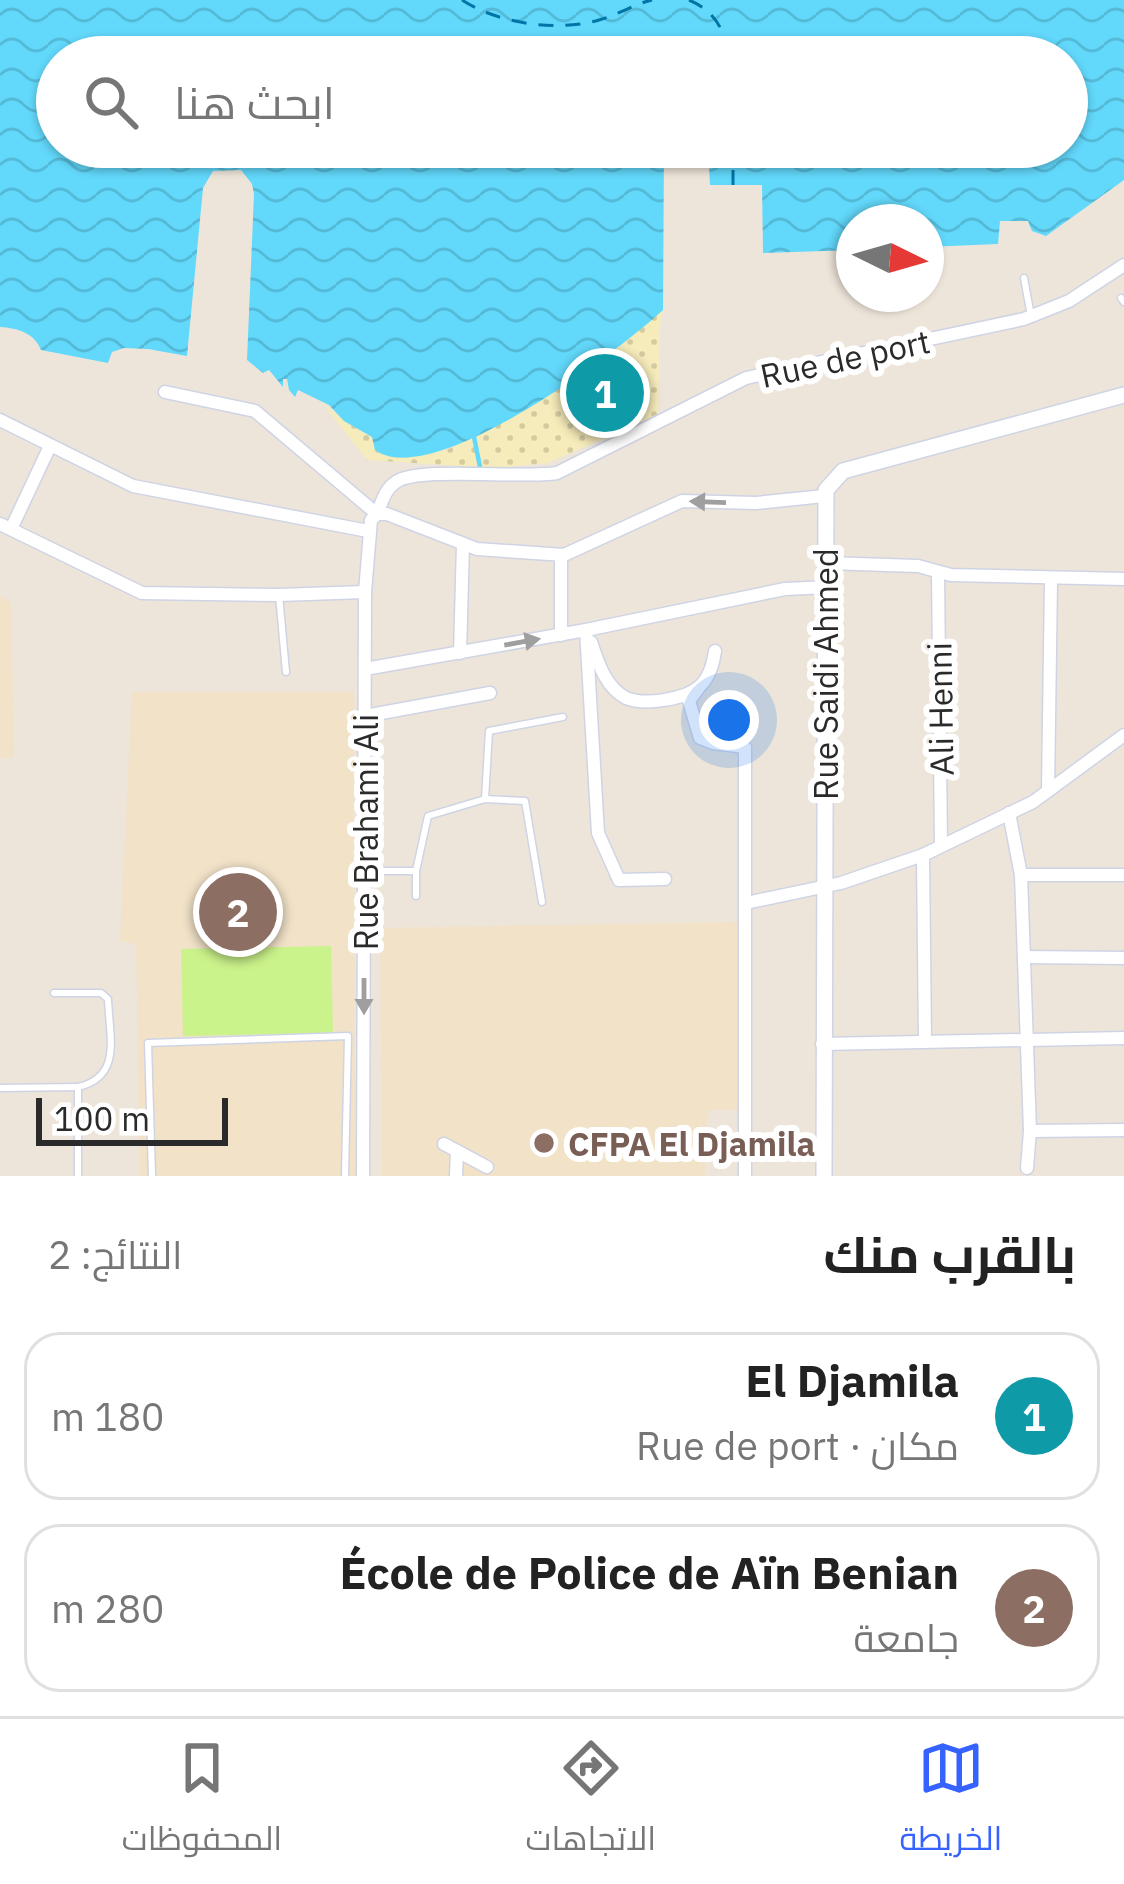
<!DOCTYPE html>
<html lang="ar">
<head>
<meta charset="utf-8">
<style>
  :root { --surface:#fff; --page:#f2f2f2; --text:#222; --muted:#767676; --line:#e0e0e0; --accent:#3663ff }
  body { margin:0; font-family:"IBM Plex Sans",Cairo,sans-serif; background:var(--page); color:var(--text); direction:rtl }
  .compass { position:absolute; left:836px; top:204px; width:108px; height:108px; border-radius:50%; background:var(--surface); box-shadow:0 3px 9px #0004; rotate:95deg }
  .scale { position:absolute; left:36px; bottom:30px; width:192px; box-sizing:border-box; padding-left:12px; border:6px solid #2a2a2a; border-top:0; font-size:33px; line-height:42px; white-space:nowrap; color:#2a2a2a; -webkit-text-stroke:9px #fff; paint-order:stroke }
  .you { position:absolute; left:729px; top:720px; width:42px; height:42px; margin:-30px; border:9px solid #fff; border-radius:50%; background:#1a73e8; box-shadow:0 0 0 18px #1a73e833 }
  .badge { display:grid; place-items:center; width:78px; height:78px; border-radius:50%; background:var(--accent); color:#fff; font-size:39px; font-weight:700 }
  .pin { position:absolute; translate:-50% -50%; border:6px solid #fff; box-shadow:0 3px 12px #0006 }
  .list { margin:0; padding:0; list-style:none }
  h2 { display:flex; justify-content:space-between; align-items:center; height:156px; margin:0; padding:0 48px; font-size:51px }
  h2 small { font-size:39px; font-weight:400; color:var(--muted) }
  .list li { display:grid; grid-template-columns:78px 1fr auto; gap:36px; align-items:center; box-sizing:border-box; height:168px; margin:0 24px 24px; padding:0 24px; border:3px solid var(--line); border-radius:36px }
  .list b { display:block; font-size:45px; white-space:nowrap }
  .list p { margin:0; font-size:39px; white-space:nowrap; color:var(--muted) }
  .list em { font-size:39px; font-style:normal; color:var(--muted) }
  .icon { flex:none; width:66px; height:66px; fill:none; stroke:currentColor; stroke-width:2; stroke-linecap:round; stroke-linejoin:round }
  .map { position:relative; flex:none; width:1124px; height:1176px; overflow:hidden; direction:ltr }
  .search { position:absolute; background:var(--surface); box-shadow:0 3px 9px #0004; left:36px; right:36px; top:36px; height:132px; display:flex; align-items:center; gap:30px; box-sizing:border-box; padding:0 42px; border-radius:66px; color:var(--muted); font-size:45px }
  .sheet { height:540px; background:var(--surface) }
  nav { display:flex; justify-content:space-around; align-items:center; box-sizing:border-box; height:168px; border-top:3px solid var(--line); background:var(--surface); font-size:33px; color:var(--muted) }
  nav a { display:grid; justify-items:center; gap:6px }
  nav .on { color:var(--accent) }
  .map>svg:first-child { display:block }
</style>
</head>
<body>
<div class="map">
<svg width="1124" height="1176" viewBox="0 0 1124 1176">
  <defs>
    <pattern id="sand-dots" width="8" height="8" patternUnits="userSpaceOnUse" patternTransform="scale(3)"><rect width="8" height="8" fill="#f6ebba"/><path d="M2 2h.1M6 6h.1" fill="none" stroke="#d3caa0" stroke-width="1.8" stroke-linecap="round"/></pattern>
    <pattern id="water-waves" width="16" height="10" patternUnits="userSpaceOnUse" patternTransform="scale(3)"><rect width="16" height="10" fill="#62d8fb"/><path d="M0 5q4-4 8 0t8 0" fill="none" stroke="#55bad7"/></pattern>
  </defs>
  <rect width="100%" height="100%" fill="#eee5da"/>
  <g fill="#f1e2c8">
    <polygon points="0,596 11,603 14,758 0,758"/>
    <polygon points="132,692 354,692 355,1176 140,1176 136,944 120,941"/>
    <polygon points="740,922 741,1110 708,1110 705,1176 382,1176 380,928"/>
  </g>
  <polygon fill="url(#sand-dots)" points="663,310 660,324 658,414 548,463 493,468 367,460 321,401 344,421 372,437 374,446 446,450 462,443 594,366"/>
  <polygon fill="#cbf38b" points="331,946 333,1033 183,1036 181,949"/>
  <path fill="url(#water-waves)" d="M0 0H1124V180L1046 236 1032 231 1028 221H1000L998 244 926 247V222H854V250L763 253 762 185H710L708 147H1067V57H57V147H664L663 310C619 351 432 492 375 450L372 437 344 421 329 405 298 390 295 397 289 390 287 379H283V387L269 370 263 373 247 360 254 194 252 184 241 170 213 171 203 188 187 356 148 349 124 348 112 352 108 363 41 350C35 333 17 328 0 327Z"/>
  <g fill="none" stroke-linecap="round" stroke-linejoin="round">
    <polyline stroke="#62d8fb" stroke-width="4.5" points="474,437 480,467"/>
    <g stroke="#0075a8" stroke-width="3" stroke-dasharray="15 12" stroke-linecap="butt">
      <path d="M462 0C499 24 557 32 599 20 618 15 634 4 652 0"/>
      <path d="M689 0C715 11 725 30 729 57"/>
      <polyline points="733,185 733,147"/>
    </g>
    <defs>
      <g id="service">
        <polyline points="1024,278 1031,316"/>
        <polyline points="1121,298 1124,302"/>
        <polyline points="279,595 286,672"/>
        <polyline points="485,799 489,731 563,717"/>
        <polyline points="365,871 415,871"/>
        <polyline points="416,896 416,871 428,816 485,799 525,801 542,902"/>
        <path d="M54 993H101L108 999C109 1035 123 1077 78 1087V1176"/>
        <polyline points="0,1088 78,1087"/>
        <polyline points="152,1176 148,1043 348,1036 345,1176"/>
      </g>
      <g id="minor">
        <path d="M165 392 255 411 377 514C382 502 385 489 396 482 419 466 521 479 557 473L746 378 1024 319 1069 301 1124 265"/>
        <polyline points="0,420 133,486 368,531"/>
        <polyline points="0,524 142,593 279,595 365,592"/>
        <polyline points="11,529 50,446"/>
        <polyline points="827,563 918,566 951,575 1124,579"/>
        <polyline points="938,572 941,845"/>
        <polyline points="586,630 598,833 619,880 665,879"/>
        <polyline points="561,635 561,555"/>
        <path d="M591 642C598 662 605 687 626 698 645 706 686 699 700 686 710 676 713 664 715 651"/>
        <polyline points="460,653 463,544"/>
        <polyline points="365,669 586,630 785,589 828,587"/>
        <polyline points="698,689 689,701 700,738 713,743 745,747 745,1176"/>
        <polyline points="365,716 490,693"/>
        <polyline points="1048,791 1051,580"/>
        <polyline points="1009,813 1021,875 1030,1131 1027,1168"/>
        <polyline points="923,855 925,1042"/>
        <polyline points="1021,875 1124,875"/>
        <polyline points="746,903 841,883 923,855 1033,802 1124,735"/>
        <polyline points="1024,957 1124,958"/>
        <polyline points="822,1044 1124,1038"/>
        <polyline points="1030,1131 1124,1130"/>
        <polyline points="444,1144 487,1167"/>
        <polyline points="363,1176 365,592 371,520 377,514 387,514 477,549 564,555 682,501 756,503 824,496"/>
        <polyline points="456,1176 457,1151"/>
      </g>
      <polyline id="tertiary" points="824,1176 826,490 843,471 1124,395"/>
    </defs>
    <use href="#service" stroke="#cfd4e5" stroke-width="9"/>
    <use href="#minor" stroke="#cfd4e5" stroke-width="15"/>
    <use href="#tertiary" stroke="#cfd4e5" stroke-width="18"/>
    <use href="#service" stroke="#fff" stroke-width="6"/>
    <use href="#minor" stroke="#fff" stroke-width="12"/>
    <use href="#tertiary" stroke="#fff" stroke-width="15"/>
  </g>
  <defs><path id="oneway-solid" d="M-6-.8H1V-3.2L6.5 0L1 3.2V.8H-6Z" transform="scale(3)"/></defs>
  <g fill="#9f9f9f">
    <use href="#oneway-solid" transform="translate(708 502) rotate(-178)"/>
    <use href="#oneway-solid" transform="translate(522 642) rotate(-10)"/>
    <use href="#oneway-solid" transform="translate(364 996) rotate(90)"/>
  </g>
  <circle fill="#8d6e63" stroke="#fff" stroke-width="4.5" cx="544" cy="1143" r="12"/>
  <g text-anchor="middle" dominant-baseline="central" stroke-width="12" stroke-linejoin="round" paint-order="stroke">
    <g font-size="33" fill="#2a2a2a" stroke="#fff">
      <text transform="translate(845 358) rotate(-12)">Rue de port</text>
      <text transform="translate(825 674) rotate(-90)">Rue Saidi Ahmed</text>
      <text transform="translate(940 709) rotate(-91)">Ali Henni</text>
      <text transform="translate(365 832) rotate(-90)">Rue Brahami Ali</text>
    </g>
    <g font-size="33" font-weight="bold" fill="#785e54" stroke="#fff" text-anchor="start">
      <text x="568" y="1143">CFPA El Djamila</text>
    </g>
  </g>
</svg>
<svg class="compass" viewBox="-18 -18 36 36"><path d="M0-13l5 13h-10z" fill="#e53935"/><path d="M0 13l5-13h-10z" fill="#767676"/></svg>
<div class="scale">100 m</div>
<div class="you"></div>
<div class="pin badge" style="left:605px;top:393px;background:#0f9aa8">1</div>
<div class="pin badge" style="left:238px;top:912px;background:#8d6e63">2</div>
<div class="search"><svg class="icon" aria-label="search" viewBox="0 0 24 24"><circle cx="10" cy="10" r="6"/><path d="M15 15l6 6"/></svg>ابحث هنا</div>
</div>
<section class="sheet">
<h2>بالقرب منك<small>النتائج: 2</small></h2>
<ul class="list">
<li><span class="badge" style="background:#0f9aa8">1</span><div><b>El Djamila</b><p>مكان · Rue de port</p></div><em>180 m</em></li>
<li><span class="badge" style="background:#8d6e63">2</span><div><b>École de Police de Aïn Benian</b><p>جامعة</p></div><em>280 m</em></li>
</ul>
</section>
<nav>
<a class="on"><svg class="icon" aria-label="map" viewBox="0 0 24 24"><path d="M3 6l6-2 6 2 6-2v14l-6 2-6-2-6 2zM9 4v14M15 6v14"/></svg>الخريطة</a>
<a><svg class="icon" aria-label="directions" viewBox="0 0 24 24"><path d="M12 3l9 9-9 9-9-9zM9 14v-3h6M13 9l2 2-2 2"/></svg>الاتجاهات</a>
<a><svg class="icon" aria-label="saved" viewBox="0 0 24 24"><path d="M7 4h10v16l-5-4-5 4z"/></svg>المحفوظات</a>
</nav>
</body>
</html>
